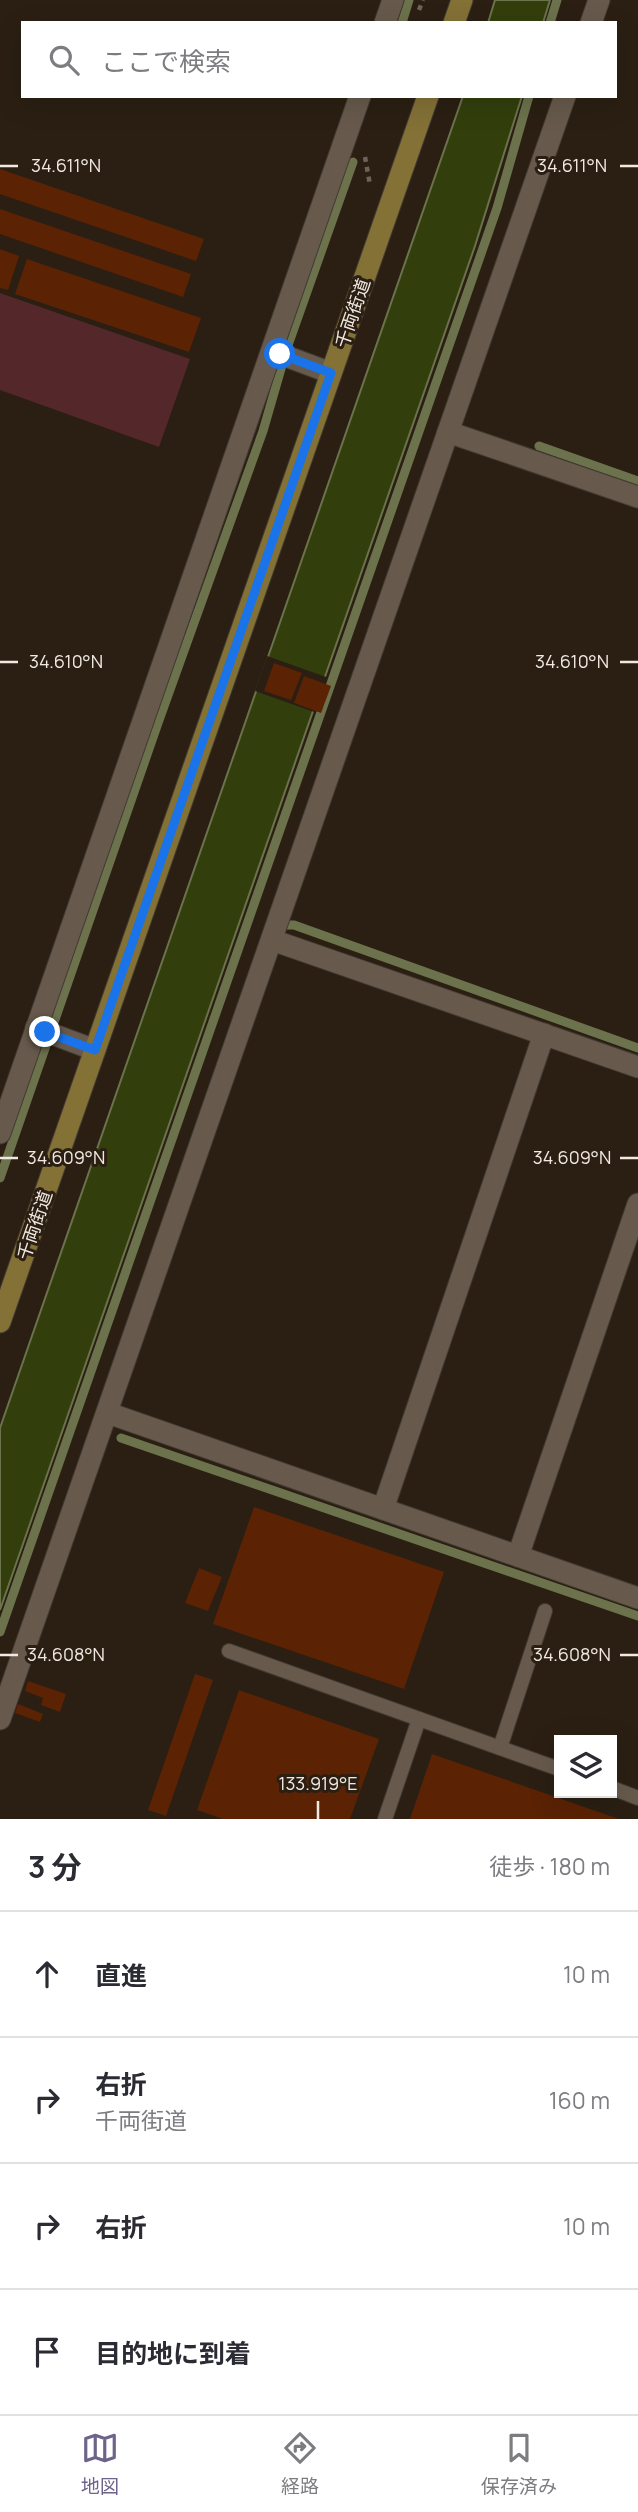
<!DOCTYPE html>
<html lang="ja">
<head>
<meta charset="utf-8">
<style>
  :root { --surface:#fff; --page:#f2f2f3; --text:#2b2b33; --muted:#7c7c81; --line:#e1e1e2; --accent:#6e638a }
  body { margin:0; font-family:Manrope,"Noto Sans JP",sans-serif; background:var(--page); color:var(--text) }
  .controls { position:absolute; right:21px; bottom:21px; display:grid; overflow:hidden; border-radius:0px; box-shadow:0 7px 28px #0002 }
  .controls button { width:63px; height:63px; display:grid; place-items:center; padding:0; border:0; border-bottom:2px solid var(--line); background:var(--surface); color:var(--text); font:35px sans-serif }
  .stop { position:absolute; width:21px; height:21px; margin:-16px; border:5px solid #1a73e8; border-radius:50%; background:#fff }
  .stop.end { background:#1a73e8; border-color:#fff; box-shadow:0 2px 7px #0008 }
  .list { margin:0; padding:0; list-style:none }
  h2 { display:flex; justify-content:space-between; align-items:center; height:91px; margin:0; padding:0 28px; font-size:30px }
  h2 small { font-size:23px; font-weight:400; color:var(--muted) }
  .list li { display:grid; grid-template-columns:46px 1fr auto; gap:21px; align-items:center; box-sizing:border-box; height:126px; padding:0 28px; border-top:2px solid var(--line) }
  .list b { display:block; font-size:26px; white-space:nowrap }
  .list p { margin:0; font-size:23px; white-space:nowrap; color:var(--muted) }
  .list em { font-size:23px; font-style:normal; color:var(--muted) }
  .icon { flex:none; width:38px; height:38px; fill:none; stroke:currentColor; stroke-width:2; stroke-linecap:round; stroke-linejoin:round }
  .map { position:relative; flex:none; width:638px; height:1819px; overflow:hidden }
  .search { position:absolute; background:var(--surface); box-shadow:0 7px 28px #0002; left:21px; right:21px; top:21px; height:77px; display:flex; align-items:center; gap:18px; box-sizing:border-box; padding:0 24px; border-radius:0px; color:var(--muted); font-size:26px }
  .sheet { height:595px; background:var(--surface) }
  nav { display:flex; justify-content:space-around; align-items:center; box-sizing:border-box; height:98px; border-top:2px solid var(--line); background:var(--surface); font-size:19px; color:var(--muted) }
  nav a { display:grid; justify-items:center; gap:4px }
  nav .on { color:var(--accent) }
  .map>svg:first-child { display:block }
</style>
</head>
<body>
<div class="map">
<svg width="638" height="1819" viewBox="0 0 638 1819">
  <rect width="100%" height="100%" fill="#2a1f12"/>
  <polygon fill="#54272a" points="0,293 190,359 159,447 0,390"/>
  <g fill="#323f0c" stroke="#6b724c" stroke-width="2">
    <polygon points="495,0 550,0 543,23 488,23"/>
    <polygon points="463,96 522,96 475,246 0,1610 0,1428"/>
  </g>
  <polygon fill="#2a1f12" points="267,656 329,678 317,713 255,691"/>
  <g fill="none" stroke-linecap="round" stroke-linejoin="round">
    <g stroke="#6b724c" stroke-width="9">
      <polyline points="402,23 409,0"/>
      <polyline points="550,23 557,0"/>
      <polyline points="539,446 638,481"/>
      <polyline points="285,925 294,925 638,1048"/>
      <polyline points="0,1178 158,723 263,431 287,348 353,162"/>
      <polyline points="121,1438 638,1616"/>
      <polyline points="0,1632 497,208 529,96"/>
    </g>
  </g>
  <g fill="#5b2204">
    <polygon points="0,169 204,239 196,261 0,194"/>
    <polygon points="0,209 191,274 183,297 0,234"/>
    <polygon points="0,249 19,256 8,290 0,288"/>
    <polygon points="27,259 201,318 189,352 15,294"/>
    <polygon points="274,663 302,673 291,700 264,691"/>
    <polygon points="304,676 331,686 321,713 294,703"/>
    <polygon points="254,1507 444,1572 404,1689 213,1624"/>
    <polygon points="199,1568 222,1577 208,1611 185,1603"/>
    <polygon points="195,1674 213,1680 166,1816 148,1810"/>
    <polygon points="28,1681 66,1694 60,1712 41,1705 43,1698 25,1691"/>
    <polygon points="239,1690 379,1739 350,1819 223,1819 197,1810"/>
    <polygon points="18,1704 43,1714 40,1722 15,1713"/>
    <polygon points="432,1754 619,1819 410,1819"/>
  </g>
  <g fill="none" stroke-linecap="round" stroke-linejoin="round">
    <defs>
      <g id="lane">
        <polyline points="229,1651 559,1769"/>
        <polyline points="500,1748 545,1611"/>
        <polyline points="612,1788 638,1798"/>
        <polyline points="385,1819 419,1719"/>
      </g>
      <g id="street">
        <polyline points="385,23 393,0"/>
        <polyline points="591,23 599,0"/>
        <polyline points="272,351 331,373"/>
        <polyline points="448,432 638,497"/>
        <polyline points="272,940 638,1067"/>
        <polyline points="36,1028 95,1050"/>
        <polyline points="0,1133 360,96"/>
        <polyline points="108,1413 638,1598"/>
        <polyline points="383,1509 544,1034"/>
        <polyline points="518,1556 638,1204"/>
        <polyline points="0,1719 565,96"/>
      </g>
      <g id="secondary">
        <polyline points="454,23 462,0"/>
        <polyline points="0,1322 428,96"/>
      </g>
    </defs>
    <use href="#lane" stroke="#433a32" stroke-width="16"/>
    <use href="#street" stroke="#433a32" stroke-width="23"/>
    <use href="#secondary" stroke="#433a32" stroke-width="23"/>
    <g stroke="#6d6357" stroke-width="4.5" stroke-dasharray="5 5" stroke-linecap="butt">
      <polyline points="419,10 423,0"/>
      <polyline points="365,157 370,185"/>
    </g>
    <use href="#lane" stroke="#675a4c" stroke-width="14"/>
    <use href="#street" stroke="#675a4c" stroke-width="21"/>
    <use href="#secondary" stroke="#837136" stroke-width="21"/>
  </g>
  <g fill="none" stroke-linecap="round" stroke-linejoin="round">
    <polyline stroke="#1a73e8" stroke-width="9" points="45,1032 95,1050 331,373 280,354"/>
  </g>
  <path fill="none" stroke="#f1e9e1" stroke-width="2.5" d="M0 166H18M620 166H638M0 662H18M620 662H638M0 1158H18M620 1158H638M0 1655H18M620 1655H638M318 1801V1819"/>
  <g text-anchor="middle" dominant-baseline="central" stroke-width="6" stroke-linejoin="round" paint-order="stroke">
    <g font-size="18" fill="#f1e9e1" stroke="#2a1f12">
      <text transform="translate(352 313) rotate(-71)">千両街道</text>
      <text transform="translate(34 1225) rotate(-71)">千両街道</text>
    </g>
  </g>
  <g font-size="18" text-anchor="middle" fill="#f1e9e1" stroke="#2a1f12" stroke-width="6" stroke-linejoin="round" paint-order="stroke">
    <text x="66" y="172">34.611°N</text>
    <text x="572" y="172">34.611°N</text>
    <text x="66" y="668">34.610°N</text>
    <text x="572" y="668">34.610°N</text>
    <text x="66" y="1164">34.609°N</text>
    <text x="572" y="1164">34.609°N</text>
    <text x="66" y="1661">34.608°N</text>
    <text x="572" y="1661">34.608°N</text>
    <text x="318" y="1790">133.919°E</text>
  </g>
</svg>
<div class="controls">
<button><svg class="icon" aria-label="layers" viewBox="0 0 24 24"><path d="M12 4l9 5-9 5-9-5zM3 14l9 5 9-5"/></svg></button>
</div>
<div class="stop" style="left:280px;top:354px"></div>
<div class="stop end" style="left:45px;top:1032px"></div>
<div class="search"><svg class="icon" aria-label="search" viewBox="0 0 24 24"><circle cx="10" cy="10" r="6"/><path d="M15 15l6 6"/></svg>ここで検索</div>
</div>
<section class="sheet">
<h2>3 分<small>徒歩 · 180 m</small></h2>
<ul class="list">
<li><svg class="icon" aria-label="ahead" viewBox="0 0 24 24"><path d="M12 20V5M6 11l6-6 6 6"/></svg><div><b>直進</b></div><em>10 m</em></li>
<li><svg class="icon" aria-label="right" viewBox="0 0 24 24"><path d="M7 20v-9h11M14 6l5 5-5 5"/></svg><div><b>右折</b><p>千両街道</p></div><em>160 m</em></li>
<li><svg class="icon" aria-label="right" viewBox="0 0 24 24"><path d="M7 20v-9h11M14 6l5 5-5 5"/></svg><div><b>右折</b></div><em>10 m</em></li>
<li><svg class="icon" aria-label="arrive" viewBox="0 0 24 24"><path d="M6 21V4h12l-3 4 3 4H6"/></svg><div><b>目的地に到着</b></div></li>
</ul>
</section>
<nav>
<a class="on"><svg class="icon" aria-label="map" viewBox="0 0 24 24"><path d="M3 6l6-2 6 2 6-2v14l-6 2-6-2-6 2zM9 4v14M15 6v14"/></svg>地図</a>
<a><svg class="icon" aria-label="directions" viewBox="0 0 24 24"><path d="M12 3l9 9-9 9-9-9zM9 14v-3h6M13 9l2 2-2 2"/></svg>経路</a>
<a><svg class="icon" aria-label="saved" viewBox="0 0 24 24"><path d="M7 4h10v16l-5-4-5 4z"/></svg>保存済み</a>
</nav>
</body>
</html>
